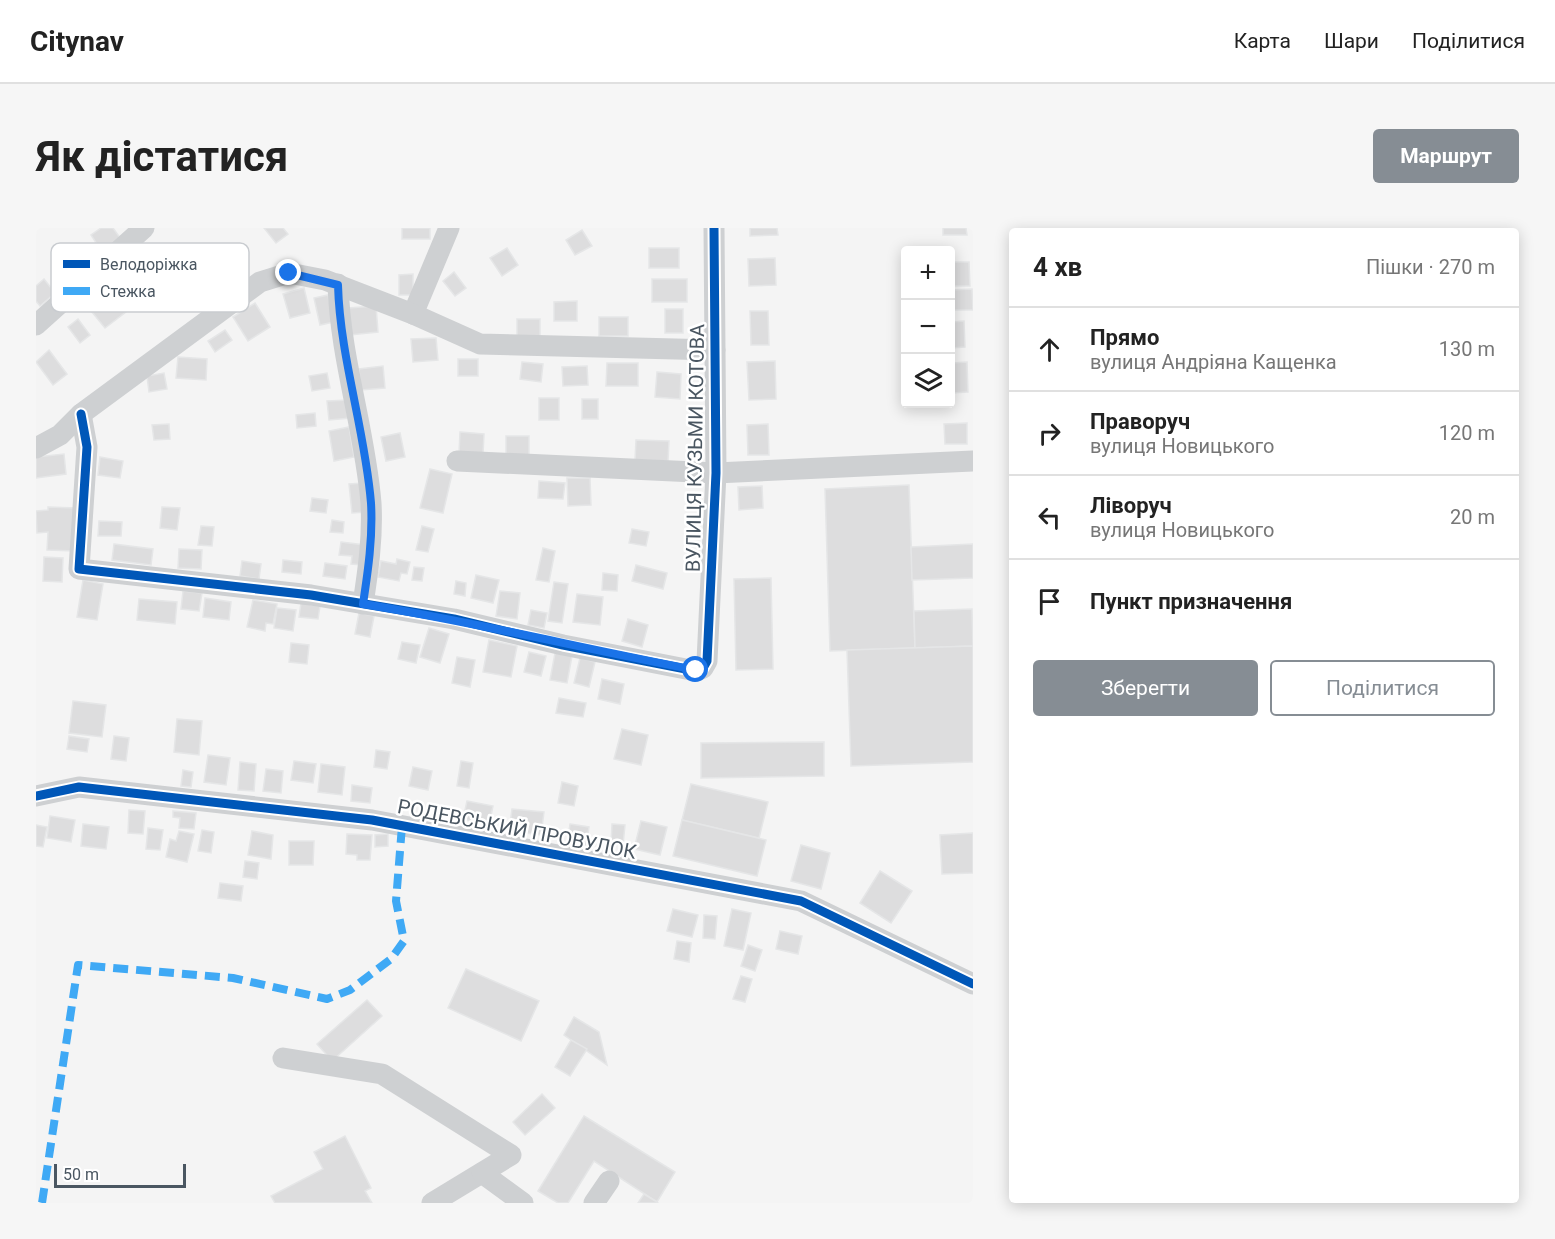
<!DOCTYPE html>
<html lang="uk">
<head>
<meta charset="utf-8">
<style>
  :root { --surface:#fff; --page:#f6f6f6; --text:#222; --muted:#767676; --line:#e0e0e0; --accent:#868d94 }
  body { margin:0; font-family:Roboto,sans-serif; background:var(--page); color:var(--text) }
  .controls { position:absolute; right:18px; top:18px; display:grid; overflow:hidden; border-radius:6px; box-shadow:0 3px 15px #0003 }
  .controls button { width:54px; height:54px; display:grid; place-items:center; padding:0; border:0; border-bottom:2px solid var(--line); background:var(--surface); color:var(--text); font:30px sans-serif }
  .scale { position:absolute; left:18px; bottom:15px; width:132px; box-sizing:border-box; padding-left:6px; border:3px solid #4a5661; border-top:0; font-size:16px; line-height:21px; white-space:nowrap; color:#4a5661; -webkit-text-stroke:4px #fff; paint-order:stroke }
  .stop { position:absolute; width:18px; height:18px; margin:-14px; border:4px solid #1a73e8; border-radius:50%; background:#fff }
  .stop.end { background:#1a73e8; border-color:#fff; box-shadow:0 2px 6px #0008 }
  .list { margin:0; padding:0; list-style:none }
  h2 { display:flex; justify-content:space-between; align-items:center; height:78px; margin:0; padding:0 24px; font-size:26px }
  h2 small { font-size:20px; font-weight:400; color:var(--muted) }
  .list li { display:grid; grid-template-columns:39px 1fr auto; gap:18px; align-items:center; box-sizing:border-box; height:84px; padding:0 24px; border-top:2px solid var(--line) }
  .list b { display:block; font-size:22px; white-space:nowrap }
  .list p { margin:0; font-size:20px; white-space:nowrap; color:var(--muted) }
  .list em { font-size:20px; font-style:normal; color:var(--muted) }
  .actions { display:flex; gap:12px; padding:18px 24px }
  .actions a { flex:1; padding:14px 0; border:2px solid var(--accent); border-radius:6px; text-align:center; font-size:21px; color:var(--accent) }
  .actions .main { background:var(--accent); color:#fff }
  .icon { flex:none; width:33px; height:33px; fill:none; stroke:currentColor; stroke-width:2; stroke-linecap:round; stroke-linejoin:round }
  .map { position:relative; flex:none; width:937px; height:975px; overflow:hidden; border-radius:6px }
  header { display:flex; align-items:center; gap:36px; box-sizing:border-box; height:84px; padding:0 30px; background:var(--surface); border-bottom:2px solid var(--line) }
  header strong { font-size:28px }
  nav { display:flex; gap:33px; margin-inline-start:auto; font-size:21px }
  .intro { display:flex; align-items:center; justify-content:space-between; box-sizing:border-box; height:144px; padding:0 36px }
  h1 { margin:0; font-size:42px }
  .button { padding:15px 27px; border-radius:6px; background:var(--accent); color:#fff; font-size:21px; font-weight:700 }
  main { display:flex; gap:36px; padding:0 36px }
  aside { flex:1; background:var(--surface); border-radius:6px; box-shadow:0 3px 15px #0003 }
  .map>svg:first-child { display:block }
</style>
</head>
<body>
<header>
<strong>Citynav</strong>
<nav><a>Карта</a><a>Шари</a><a>Поділитися</a></nav>
</header>
<div class="intro"><h1>Як дістатися</h1><a class="button">Маршрут</a></div>
<main>
<div class="map">
<svg width="937" height="975" viewBox="0 0 937 975">
  <rect width="100%" height="100%" fill="#f4f4f4"/>
  <g fill="#ddddde" stroke="#e5e6e7" stroke-width="1.5">
    <polygon points="65,0 77,0 85,11 66,24 55,7"/>
    <polygon points="228,0 247,0 252,6 240,15"/>
    <rect x="366" y="0" width="28" height="11"/>
    <polygon points="714,0 741,0 742,7 714,8"/>
    <polygon points="907,0 930,0 931,7 907,7"/>
    <polygon points="546,2 556,18 539,27 530,12"/>
    <polygon points="471,20 482,37 466,48 454,30"/>
    <rect x="613" y="20" width="30" height="20"/>
    <polygon points="739,30 740,57 713,58 712,31"/>
    <polygon points="915,34 933,34 934,58 915,58"/>
    <polygon points="418,44 430,60 419,68 407,53"/>
    <polygon points="377,46 377,67 363,67 363,47"/>
    <polygon points="8,51 19,65 4,78 0,73 0,58"/>
    <rect x="616" y="51" width="35" height="23"/>
    <polygon points="83,55 99,77 69,100 52,79"/>
    <polygon points="268,60 274,85 254,90 247,66"/>
    <polygon points="936,61 937,82 915,82 915,62"/>
    <polygon points="292,67 298,94 284,97 278,70"/>
    <polygon points="541,73 541,93 518,93 518,74"/>
    <polygon points="219,75 234,99 212,113 197,89"/>
    <polygon points="340,78 342,104 314,107 312,80"/>
    <rect x="629" y="81" width="18" height="24"/>
    <polygon points="714,83 732,83 733,117 715,117"/>
    <rect x="563" y="89" width="29" height="19"/>
    <polygon points="42,91 54,107 44,115 32,99"/>
    <polygon points="481,91 504,91 504,108 481,109"/>
    <polygon points="928,93 929,119 915,120 915,94"/>
    <polygon points="189,102 196,112 179,124 172,113"/>
    <polygon points="400,110 402,132 377,134 375,111"/>
    <polygon points="13,122 31,146 17,157 0,134"/>
    <polygon points="142,129 171,131 170,152 140,150"/>
    <rect x="422" y="131" width="20" height="17"/>
    <polygon points="739,133 740,171 713,172 711,134"/>
    <polygon points="486,134 507,136 505,154 484,151"/>
    <polygon points="931,134 932,164 915,165 915,135"/>
    <polygon points="571,135 602,135 602,158 570,158"/>
    <polygon points="347,138 349,160 325,162 323,141"/>
    <polygon points="551,138 552,157 527,158 526,139"/>
    <polygon points="621,144 645,146 644,171 619,169"/>
    <polygon points="128,145 131,161 113,164 111,148"/>
    <polygon points="291,145 294,160 276,163 273,148"/>
    <rect x="503" y="170" width="20" height="22"/>
    <rect x="546" y="171" width="16" height="20"/>
    <polygon points="313,172 315,190 293,192 291,173"/>
    <polygon points="279,185 280,198 261,200 260,187"/>
    <polygon points="931,195 931,216 909,216 908,196"/>
    <polygon points="133,196 134,211 118,212 116,197"/>
    <polygon points="732,196 733,227 712,227 711,197"/>
    <polygon points="313,199 318,229 298,233 293,203"/>
    <polygon points="424,204 448,206 447,226 423,225"/>
    <polygon points="364,205 369,229 350,233 345,209"/>
    <rect x="470" y="208" width="23" height="19"/>
    <polygon points="600,212 633,213 632,233 599,232"/>
    <polygon points="28,226 30,246 0,250 0,229"/>
    <polygon points="64,229 87,233 84,250 62,247"/>
    <polygon points="394,241 416,246 407,285 384,280"/>
    <polygon points="531,250 554,250 555,277 532,278"/>
    <polygon points="503,253 529,255 527,271 502,270"/>
    <polygon points="327,255 330,284 316,285 313,256"/>
    <polygon points="873,257 879,420 794,423 789,261"/>
    <polygon points="726,258 727,280 703,282 702,259"/>
    <polygon points="276,270 292,272 290,285 274,283"/>
    <polygon points="12,279 40,280 39,323 11,322 12,304 1,305 0,283 12,282"/>
    <polygon points="126,279 144,280 141,302 124,300"/>
    <polygon points="296,292 308,294 307,305 294,304"/>
    <polygon points="63,293 86,294 85,308 62,308"/>
    <polygon points="165,298 178,299 176,318 162,317"/>
    <polygon points="386,298 398,301 392,324 380,322"/>
    <polygon points="596,301 613,304 610,318 593,315"/>
    <polygon points="305,314 329,317 327,337 315,336 316,328 303,327"/>
    <polygon points="78,316 117,321 115,337 76,332"/>
    <polygon points="937,316 937,350 876,352 875,319"/>
    <polygon points="507,320 519,323 513,354 500,352"/>
    <polygon points="143,321 166,322 165,341 142,340"/>
    <polygon points="8,329 27,330 26,354 7,353"/>
    <polygon points="361,331 374,334 371,346 365,345 363,353 342,349 345,333 360,336"/>
    <polygon points="247,332 266,334 265,346 246,344"/>
    <polygon points="206,333 225,336 223,351 204,348"/>
    <polygon points="289,335 311,338 309,351 287,348"/>
    <polygon points="600,337 631,345 627,361 596,353"/>
    <polygon points="378,339 388,340 386,353 376,352"/>
    <polygon points="567,345 582,347 581,363 566,362"/>
    <polygon points="440,347 463,352 457,375 435,370"/>
    <polygon points="735,350 737,441 700,442 698,351"/>
    <polygon points="47,352 67,356 61,392 41,389"/>
    <polygon points="420,353 430,355 429,368 418,366"/>
    <polygon points="518,354 532,356 526,395 512,393"/>
    <polygon points="147,363 166,365 163,383 145,381"/>
    <polygon points="464,363 484,365 481,391 460,388"/>
    <polygon points="541,366 567,369 564,397 537,394"/>
    <polygon points="169,370 195,374 193,392 167,389"/>
    <polygon points="103,371 141,374 139,396 101,392"/>
    <polygon points="217,372 241,376 237,396 230,395 229,403 211,399"/>
    <polygon points="265,375 284,378 282,391 263,389"/>
    <polygon points="241,380 260,382 257,403 238,400"/>
    <polygon points="936,381 937,418 879,420 878,383"/>
    <polygon points="495,382 511,385 508,400 492,397"/>
    <polygon points="323,385 338,388 334,409 319,406"/>
    <polygon points="592,391 612,397 606,419 586,413"/>
    <polygon points="393,400 413,406 404,435 384,429"/>
    <polygon points="453,412 481,418 475,449 447,444"/>
    <polygon points="366,414 384,417 380,435 362,431"/>
    <polygon points="255,415 273,417 271,436 253,434"/>
    <polygon points="937,418 937,534 815,538 811,422"/>
    <polygon points="493,424 510,428 505,448 488,444"/>
    <polygon points="519,425 536,428 531,455 514,452"/>
    <polygon points="421,429 439,432 434,459 416,455"/>
    <polygon points="544,430 559,434 553,459 538,455"/>
    <polygon points="566,451 588,456 584,476 562,471"/>
    <polygon points="523,470 550,475 547,489 520,485"/>
    <polygon points="37,473 70,477 66,509 33,505"/>
    <polygon points="141,491 166,493 163,527 138,524"/>
    <polygon points="586,501 612,507 605,537 578,531"/>
    <polygon points="33,508 53,511 51,524 31,521"/>
    <polygon points="78,508 93,510 90,533 75,531"/>
    <polygon points="788,514 788,548 665,550 665,515"/>
    <polygon points="340,522 354,524 351,541 338,539"/>
    <polygon points="172,527 194,530 190,557 168,554"/>
    <polygon points="258,533 280,536 277,555 255,552"/>
    <polygon points="425,533 437,535 433,560 421,558"/>
    <polygon points="204,534 220,536 218,563 202,562"/>
    <polygon points="285,536 309,539 306,567 282,564"/>
    <polygon points="377,539 396,543 392,562 373,558"/>
    <polygon points="230,541 247,543 245,565 227,563"/>
    <polygon points="147,542 157,544 155,559 145,558"/>
    <polygon points="526,554 542,558 538,578 522,575"/>
    <polygon points="655,556 732,574 723,610 646,592"/>
    <polygon points="316,557 336,560 334,575 315,573"/>
    <polygon points="431,573 457,578 453,597 427,591"/>
    <polygon points="476,581 508,584 505,607 473,603"/>
    <polygon points="93,582 109,583 107,606 92,605"/>
    <polygon points="137,583 160,585 158,601 143,600 144,590 137,589"/>
    <polygon points="14,588 39,592 35,614 11,610"/>
    <polygon points="646,592 730,612 721,648 637,628"/>
    <polygon points="605,593 631,599 624,627 598,621"/>
    <polygon points="47,596 73,599 70,621 45,618"/>
    <polygon points="534,596 553,599 550,620 531,617"/>
    <polygon points="576,596 589,597 587,617 575,616"/>
    <polygon points="0,597 11,599 7,619 0,618"/>
    <polygon points="112,600 127,602 124,622 110,621"/>
    <polygon points="166,602 178,604 175,625 162,623"/>
    <polygon points="143,603 158,606 151,634 130,629 134,611 140,613"/>
    <polygon points="216,603 237,607 235,631 212,627"/>
    <polygon points="937,605 937,645 906,646 904,607"/>
    <polygon points="311,606 336,607 334,632 321,632 321,627 310,626"/>
    <polygon points="352,606 352,618 339,619 339,607"/>
    <polygon points="253,613 278,613 277,637 253,637"/>
    <polygon points="765,617 794,625 785,661 755,653"/>
    <polygon points="209,633 223,635 221,651 207,649"/>
    <polygon points="844,643 876,663 855,695 824,675"/>
    <polygon points="184,655 207,658 205,673 182,670"/>
    <polygon points="637,681 662,687 656,709 631,703"/>
    <polygon points="696,681 715,685 707,722 688,718"/>
    <polygon points="668,687 681,688 679,711 667,710"/>
    <polygon points="744,703 766,708 762,726 740,721"/>
    <polygon points="641,713 655,715 653,734 638,731"/>
    <polygon points="712,717 726,722 719,743 705,738"/>
    <polygon points="430,741 503,773 485,813 412,780"/>
    <polygon points="705,748 716,751 709,774 697,771"/>
    <polygon points="331,772 346,788 296,833 281,816"/>
    <polygon points="538,789 563,804 571,837 528,807"/>
    <polygon points="535,812 551,821 534,848 519,839"/>
    <polygon points="506,866 519,880 489,907 477,894"/>
    <polygon points="548,888 639,944 621,974 558,933 532,975 522,975 502,963"/>
    <polygon points="309,908 335,960 329,963 336,975 239,975 235,968 287,941 278,924"/>
    <polygon points="608,966 621,974 622,975 602,975"/>
  </g>
  <g fill="none" stroke-linecap="round" stroke-linejoin="round">
    <g stroke="#ced0d2" stroke-width="21">
      <path d="M302 56C304 130 329 201 335 275 337 309 332 343 327 376"/>
      <polyline points="377,86 413,0"/>
      <polyline points="0,97 108,0"/>
      <polyline points="45,186 51,219 43,341 275,367 418,391 527,417 660,443 667,440 671,433 680,245 678,0"/>
      <polyline points="0,220 24,207 45,186 224,54 253,45 289,52 377,86 444,116 679,122"/>
      <polyline points="421,233 680,245 937,233"/>
      <polyline points="0,568 43,559 336,592 765,673 937,756"/>
      <polyline points="247,830 346,846 475,927 396,975"/>
      <polyline points="446,945 487,975"/>
      <polyline points="558,975 573,953"/>
    </g>
    <polyline stroke="#3fa9f5" stroke-width="8" stroke-dasharray="15 8" stroke-linecap="butt" points="6,975 42,737 197,750 291,771 314,762 355,731 368,713 360,673 366,598"/>
    <defs>
      <g id="cycleway">
        <polyline points="45,186 51,219 43,341 275,367 418,391 527,417 660,443 667,440 671,433 680,245 678,0"/>
        <polyline points="0,568 43,559 336,592 765,673 937,756"/>
      </g>
    </defs>
    <use href="#cycleway" stroke="#fff" stroke-width="13"/>
    <use href="#cycleway" stroke="#0057b8" stroke-width="9"/>
  </g>
  <g fill="none" stroke-linecap="round" stroke-linejoin="round">
    <path stroke="#1a73e8" stroke-width="8" d="M253 45 302 57C304 130 329 201 335 275 337 309 332 343 327 376 439 394 549 421 660 442"/>
  </g>
  <g text-anchor="middle" dominant-baseline="central" stroke-width="5" stroke-linejoin="round" paint-order="stroke">
    <g font-size="20" fill="#4a5661" stroke="#fff">
      <text transform="translate(659 220) rotate(-89)">ВУЛИЦЯ КУЗЬМИ КОТОВА</text>
      <text transform="translate(481 601) rotate(11)">РОДЕВСЬКИЙ ПРОВУЛОК</text>
    </g>
  </g>
  <rect x="15" y="15" width="198" height="69" rx="9" fill="#fff" stroke="#c9ccd0" stroke-width="1.5"/>
  <rect x="27" y="32" width="27" height="8" fill="#0057b8"/>
  <rect x="27" y="59" width="27" height="8" fill="#3fa9f5"/>
  <g font-size="16" fill="#4a5661">
    <text x="64" y="42">Велодоріжка</text>
    <text x="64" y="69">Стежка</text>
  </g>
</svg>
<div class="controls">
<button>+</button>
<button>−</button>
<button><svg class="icon" aria-label="layers" viewBox="0 0 24 24"><path d="M12 4l9 5-9 5-9-5zM3 14l9 5 9-5"/></svg></button>
</div>
<div class="scale">50 m</div>
<div class="stop" style="left:660px;top:442px"></div>
<div class="stop end" style="left:253px;top:45px"></div>
</div>
<aside>
<h2>4 хв<small>Пішки · 270 m</small></h2>
<ul class="list">
<li><svg class="icon" aria-label="ahead" viewBox="0 0 24 24"><path d="M12 20V5M6 11l6-6 6 6"/></svg><div><b>Прямо</b><p>вулиця Андріяна Кащенка</p></div><em>130 m</em></li>
<li><svg class="icon" aria-label="right" viewBox="0 0 24 24"><path d="M7 20v-9h11M14 6l5 5-5 5"/></svg><div><b>Праворуч</b><p>вулиця Новицького</p></div><em>120 m</em></li>
<li><svg class="icon" aria-label="left" viewBox="0 0 24 24"><path d="M17 20v-9H6M10 6l-5 5 5 5"/></svg><div><b>Ліворуч</b><p>вулиця Новицького</p></div><em>20 m</em></li>
<li><svg class="icon" aria-label="arrive" viewBox="0 0 24 24"><path d="M6 21V4h12l-3 4 3 4H6"/></svg><div><b>Пункт призначення</b></div></li>
</ul>
<div class="actions"><a class="main">Зберегти</a><a>Поділитися</a></div>
</aside>
</main>
</body>
</html>
